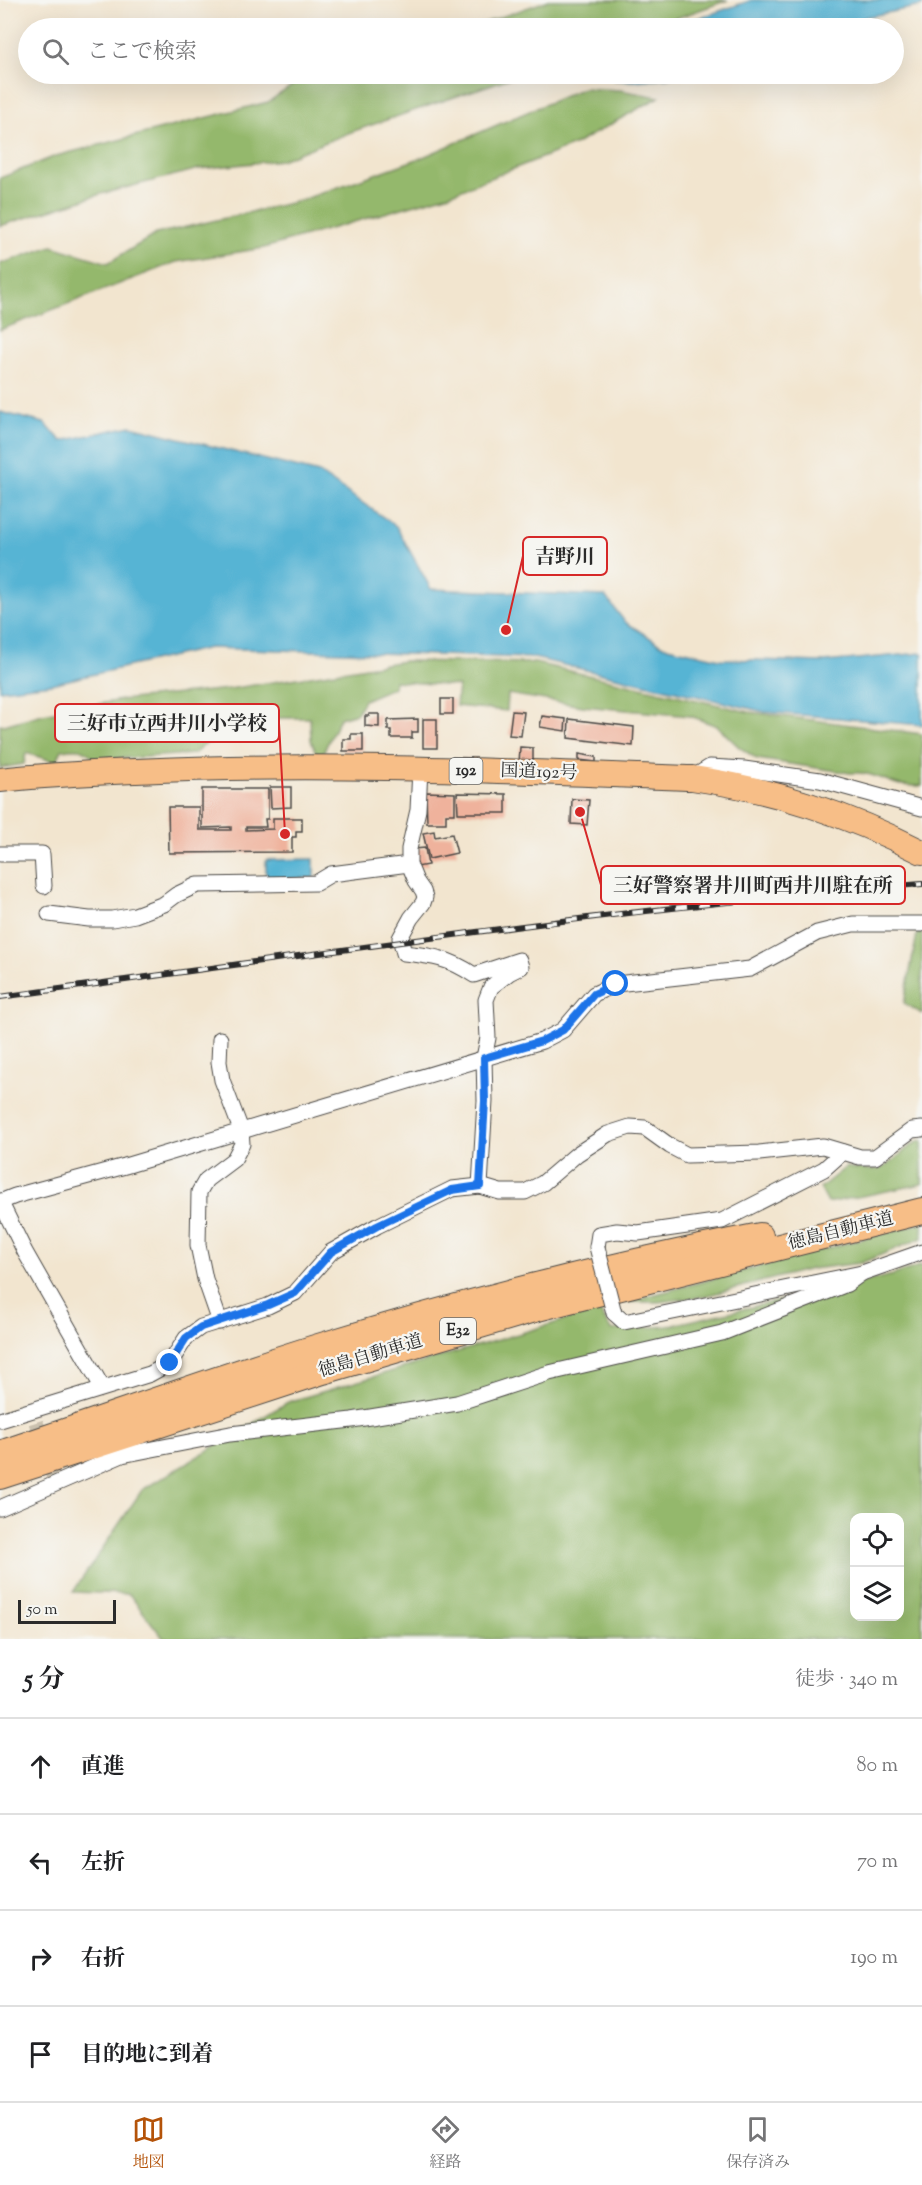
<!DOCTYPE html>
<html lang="ja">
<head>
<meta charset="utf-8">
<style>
  :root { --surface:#fff; --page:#f6f6f6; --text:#202124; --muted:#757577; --line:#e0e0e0; --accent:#b45309 }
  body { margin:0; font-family:"Sorts Mill Goudy","Noto Serif JP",serif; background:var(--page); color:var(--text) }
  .controls { position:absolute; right:18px; bottom:18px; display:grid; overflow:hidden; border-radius:12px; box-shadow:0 6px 24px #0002 }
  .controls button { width:54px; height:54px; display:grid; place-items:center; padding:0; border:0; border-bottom:2px solid var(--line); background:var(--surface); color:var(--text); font:30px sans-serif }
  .scale { position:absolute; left:18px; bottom:15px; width:98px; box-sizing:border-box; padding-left:6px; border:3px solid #2b2b2b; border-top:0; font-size:16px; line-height:21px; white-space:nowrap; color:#2b2b2b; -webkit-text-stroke:4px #f6f6f2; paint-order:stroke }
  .stop { position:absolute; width:18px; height:18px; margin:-14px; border:4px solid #1a73e8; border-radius:50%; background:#fff }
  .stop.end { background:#1a73e8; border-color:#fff; box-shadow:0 2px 6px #0008 }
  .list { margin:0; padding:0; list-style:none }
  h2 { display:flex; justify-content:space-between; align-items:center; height:78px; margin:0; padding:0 24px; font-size:26px }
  h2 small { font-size:20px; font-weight:400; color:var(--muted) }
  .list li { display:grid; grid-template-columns:39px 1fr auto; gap:18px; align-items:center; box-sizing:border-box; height:96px; padding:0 24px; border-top:2px solid var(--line) }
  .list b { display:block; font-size:22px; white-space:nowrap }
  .list em { font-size:20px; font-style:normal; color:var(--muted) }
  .icon { flex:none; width:33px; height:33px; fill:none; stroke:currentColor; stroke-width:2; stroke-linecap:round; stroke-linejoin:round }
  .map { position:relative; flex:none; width:922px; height:1639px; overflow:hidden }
  .search { position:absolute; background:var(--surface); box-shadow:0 6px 24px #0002; left:18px; right:18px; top:18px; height:66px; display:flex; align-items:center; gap:15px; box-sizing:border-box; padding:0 21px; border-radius:33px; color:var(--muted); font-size:22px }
  .sheet { height:462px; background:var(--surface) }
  nav { display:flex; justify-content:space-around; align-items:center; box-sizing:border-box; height:84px; border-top:2px solid var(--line); background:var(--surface); font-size:16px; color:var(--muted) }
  nav a { display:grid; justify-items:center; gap:3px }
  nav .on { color:var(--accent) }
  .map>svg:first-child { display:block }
</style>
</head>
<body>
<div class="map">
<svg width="922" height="1639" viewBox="0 0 922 1639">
  <rect width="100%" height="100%" fill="#f6f6f2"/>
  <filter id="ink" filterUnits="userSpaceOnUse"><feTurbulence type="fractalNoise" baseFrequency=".0167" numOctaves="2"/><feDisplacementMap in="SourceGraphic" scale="12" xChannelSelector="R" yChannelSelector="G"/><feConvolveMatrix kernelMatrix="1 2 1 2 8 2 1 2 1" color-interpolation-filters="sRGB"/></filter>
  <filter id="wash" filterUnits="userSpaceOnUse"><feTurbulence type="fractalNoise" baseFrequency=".008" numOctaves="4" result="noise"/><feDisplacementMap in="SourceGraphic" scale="24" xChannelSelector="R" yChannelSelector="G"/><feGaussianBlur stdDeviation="1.35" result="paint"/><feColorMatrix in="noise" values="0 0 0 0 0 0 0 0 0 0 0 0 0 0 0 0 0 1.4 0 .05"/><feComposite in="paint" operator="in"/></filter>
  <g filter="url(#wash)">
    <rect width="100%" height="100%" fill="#f2e5cf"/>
    <g fill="#94b86c" stroke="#60724c" stroke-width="1.5" fill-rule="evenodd">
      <polygon points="549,0 728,0 648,28 470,28"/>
      <polygon points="309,74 330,74 334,78 347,74 522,74 351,132 281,160 199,169 101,194 0,226 0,178 56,156 268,102"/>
      <polygon points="583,88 620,90 659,97 574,145 447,195 264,248 176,262 0,330 0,264 52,246 108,263 156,234 299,201 423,157"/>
      <path d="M404 661 535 663 749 712 922 734V786C914 786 905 786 897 784 882 779 867 771 850 773L757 759 739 747 717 726 690 716 583 706 508 694 507 711 456 706 458 686 395 681 394 687 364 700 357 713 340 718 323 753H316L311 740 310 718H252L251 739 206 743 194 754 95 760C85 748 78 747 62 750L56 762 26 753 24 764 0 768V724L4 725 43 714 121 700 229 689Z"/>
      <polygon points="922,933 922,1014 904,1003 917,934"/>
      <path d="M922 1140V1184L828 1203 820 1188 846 1167C856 1169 868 1171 879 1169 894 1165 905 1145 922 1140Z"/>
      <polygon points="922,1223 922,1238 861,1263 811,1269 701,1297 658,1302 626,1302"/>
      <path d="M922 1265V1639H164L129 1594 73 1592 142 1490 288 1402 599 1310 611 1330 668 1326 893 1275ZM854 1518H900V1616H854Z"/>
    </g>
    <g fill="#56b4d4" stroke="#407080" stroke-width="1.5">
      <polygon points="752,0 922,0 922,6 866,17 839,28 670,28"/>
      <polygon points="611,74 703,74 635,81 614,80"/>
      <polygon points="0,412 44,423 62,441 131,426 319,473 396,526 431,589 605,596 625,622 663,646 720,659 824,662 922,653 922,725 765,712 534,658 209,648 51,684 0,690"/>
      <polygon points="314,859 314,878 266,879 266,860"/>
    </g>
    <g id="blocks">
      <g fill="#efb29c">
        <rect x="441" y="699" width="12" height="15"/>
        <polygon points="512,711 524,712 521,736 509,735"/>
        <polygon points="369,714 379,714 379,727 365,726 365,716 369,716"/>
        <polygon points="542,716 566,719 565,731 540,727"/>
        <polygon points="418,719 418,732 412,732 412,738 391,738 391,730 388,730 388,720"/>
        <rect x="423" y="719" width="14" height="29"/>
        <polygon points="569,719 634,727 633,746 568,738"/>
        <polygon points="351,734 363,734 363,751 343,751 343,739 351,739"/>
        <polygon points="520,747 533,748 533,764 519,764"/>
        <polygon points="579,754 596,757 596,762 579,760"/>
        <polygon points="270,787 291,787 291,807 271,808"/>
        <polygon points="202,789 268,789 268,819 265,819 266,827 246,827 246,830 273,829 273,818 302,818 302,831 296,831 296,837 292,837 292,852 169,853 168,807 199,807 199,830 231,830 231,827 202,828"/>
        <polygon points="426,792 455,793 455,814 446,814 446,823 427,823"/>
        <polygon points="457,793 506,794 506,813 458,813"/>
        <polygon points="572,799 589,800 587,825 571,824"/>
        <polygon points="434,831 435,837 452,834 457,853 429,859 423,833"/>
        <polygon points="425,848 428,865 417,867 414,849"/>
      </g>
    </g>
  </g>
  <g filter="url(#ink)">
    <use href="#blocks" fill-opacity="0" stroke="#494744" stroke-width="1.5"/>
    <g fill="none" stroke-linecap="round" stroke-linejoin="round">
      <polyline stroke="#cac0ae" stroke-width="15" stroke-dasharray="15 8" stroke-linecap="butt" points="36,1422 54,1478"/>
      <defs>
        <g id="minor">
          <path d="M420 769 418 810 409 849V864L416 881 423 891 425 897 423 903 411 918 400 938 404 953C433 956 449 958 474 975L519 960 521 967 509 973 491 987 486 1000 488 1038 484 1058 485 1101 480 1186"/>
          <polyline points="692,778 710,767 744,769 820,780 922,808"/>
          <polyline points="0,854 42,854 44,886"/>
          <polyline points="49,914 89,919 112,919 135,915 164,904 176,895 197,885 316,883 331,874 409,864"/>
          <polyline points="220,1039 219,1062 222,1080 241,1130 242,1144 234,1159 206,1180 199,1192 198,1245 205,1279 220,1322"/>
          <polyline points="0,1201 25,1252 102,1387"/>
          <polyline points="0,1202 15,1196 125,1166 542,1041 563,1030 594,994 616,984 750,969 817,933 853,924 922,924"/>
          <polyline points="597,1247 599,1234 617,1231 638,1233 722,1221 824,1169 843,1152"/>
          <polyline points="614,1313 624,1322 862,1273 922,1252"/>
          <polyline points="0,1420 150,1374 170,1363 186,1338 201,1327 268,1306 295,1293 331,1252 377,1226 452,1189 480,1186 500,1192 525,1192 543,1183 577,1154 608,1134 630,1127 645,1128 670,1146 687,1155 759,1153 823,1146 860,1157 875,1157 912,1130 922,1129"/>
          <polyline points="0,1508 122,1455 230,1434 352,1420 457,1403 549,1373 722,1333 847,1284 862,1273"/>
        </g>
        <path id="trunk" d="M0 780C45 775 91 773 136 771 321 762 507 771 692 778 775 790 847 814 922 852"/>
        <g id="motorway">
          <path d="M0 1454C105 1419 209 1381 315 1348 461 1303 610 1265 760 1236"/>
          <polyline points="0,1476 323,1371 538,1308 922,1211"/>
        </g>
      </defs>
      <use href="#minor" stroke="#494744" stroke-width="17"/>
      <use href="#trunk" stroke="#494744" stroke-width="26"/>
      <use href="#motorway" stroke="#494744" stroke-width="28"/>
      <use href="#minor" stroke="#fff" stroke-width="15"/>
      <use href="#trunk" stroke="#f7be87" stroke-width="24"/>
      <use href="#motorway" stroke="#f7be87" stroke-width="26"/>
      <defs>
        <path id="rail" d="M0 997C307 956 613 908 922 884"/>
      </defs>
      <use href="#rail" stroke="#2b2b2b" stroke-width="6"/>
      <use href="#rail" stroke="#f6f6f2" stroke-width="4" stroke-dasharray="11" stroke-linecap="butt"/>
      <defs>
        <polyline id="minor-bridge" points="597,1247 614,1313"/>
      </defs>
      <use href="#minor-bridge" stroke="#494744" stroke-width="17" stroke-linecap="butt"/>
      <use href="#minor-bridge" stroke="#fff" stroke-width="15"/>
    </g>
  </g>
  <g fill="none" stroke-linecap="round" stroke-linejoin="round" filter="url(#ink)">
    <polyline stroke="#1a73e8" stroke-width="8" points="170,1363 186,1338 201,1327 268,1305 295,1293 331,1252 377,1226 452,1190 480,1186 485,1101 484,1058 542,1041 563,1030 594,994 616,984"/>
  </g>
  <g text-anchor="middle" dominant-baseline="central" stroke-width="4.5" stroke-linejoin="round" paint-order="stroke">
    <g fill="#f6f6f2" stroke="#686867" stroke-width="1.5">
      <rect x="449.5" y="758" width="33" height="26" rx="4.5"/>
      <rect x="440" y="1318" width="36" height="26" rx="4.5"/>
    </g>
    <g font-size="16" font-weight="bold" fill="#2b2b2b">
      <text x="466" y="771">192</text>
      <text x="458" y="1331">E32</text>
    </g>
    <g font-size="18" fill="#2b2b2b" stroke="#f6f6f2">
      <text transform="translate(539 773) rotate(2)">国道192号</text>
      <text transform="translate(841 1232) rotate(-14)">徳島自動車道</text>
      <text transform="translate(371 1357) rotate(-17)">徳島自動車道</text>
    </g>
  </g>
  <path fill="none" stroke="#d62828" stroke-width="2" d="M506 630L523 556M285 834L279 723M580 812L601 885"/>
  <g fill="#d62828" stroke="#f6f6f2" stroke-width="2">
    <circle cx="506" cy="630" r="6"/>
    <circle cx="285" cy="834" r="6"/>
    <circle cx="580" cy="812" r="6"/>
  </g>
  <g fill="#f6f6f2" stroke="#d62828" stroke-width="2">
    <rect x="523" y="537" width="84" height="38" rx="6"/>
    <rect x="55" y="704" width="224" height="38" rx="6"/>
    <rect x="601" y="866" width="304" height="38" rx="6"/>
  </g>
  <g font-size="20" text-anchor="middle" font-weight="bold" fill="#2b2b2b">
    <text x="565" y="563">吉野川</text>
    <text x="167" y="730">三好市立西井川小学校</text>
    <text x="753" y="892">三好警察署井川町西井川駐在所</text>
  </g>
</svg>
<div class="controls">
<button><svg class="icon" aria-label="locate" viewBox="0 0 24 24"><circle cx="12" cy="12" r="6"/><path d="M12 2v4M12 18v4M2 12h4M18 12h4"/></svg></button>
<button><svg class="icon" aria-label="layers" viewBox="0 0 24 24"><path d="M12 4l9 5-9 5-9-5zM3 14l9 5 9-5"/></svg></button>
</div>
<div class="scale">50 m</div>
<div class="stop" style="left:616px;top:984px"></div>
<div class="stop end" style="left:170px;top:1363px"></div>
<div class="search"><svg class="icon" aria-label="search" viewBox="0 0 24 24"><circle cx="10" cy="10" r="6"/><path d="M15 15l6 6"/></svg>ここで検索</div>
</div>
<section class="sheet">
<h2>5 分<small>徒歩 · 340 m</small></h2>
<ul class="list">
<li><svg class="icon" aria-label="ahead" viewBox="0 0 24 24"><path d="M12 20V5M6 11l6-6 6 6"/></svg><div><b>直進</b></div><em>80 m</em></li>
<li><svg class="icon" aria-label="left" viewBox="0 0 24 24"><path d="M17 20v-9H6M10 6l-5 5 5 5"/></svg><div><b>左折</b></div><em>70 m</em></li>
<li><svg class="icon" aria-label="right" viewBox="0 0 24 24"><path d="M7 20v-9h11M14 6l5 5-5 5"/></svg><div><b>右折</b></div><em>190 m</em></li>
<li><svg class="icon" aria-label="arrive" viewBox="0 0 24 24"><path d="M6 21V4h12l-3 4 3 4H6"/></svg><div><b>目的地に到着</b></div></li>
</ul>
</section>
<nav>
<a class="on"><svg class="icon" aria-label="map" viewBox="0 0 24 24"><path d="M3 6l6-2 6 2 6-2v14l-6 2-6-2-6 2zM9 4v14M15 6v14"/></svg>地図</a>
<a><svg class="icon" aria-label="directions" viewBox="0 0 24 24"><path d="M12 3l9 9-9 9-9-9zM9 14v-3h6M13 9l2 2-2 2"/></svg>経路</a>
<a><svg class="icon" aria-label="saved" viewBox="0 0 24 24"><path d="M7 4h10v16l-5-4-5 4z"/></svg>保存済み</a>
</nav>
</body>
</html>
